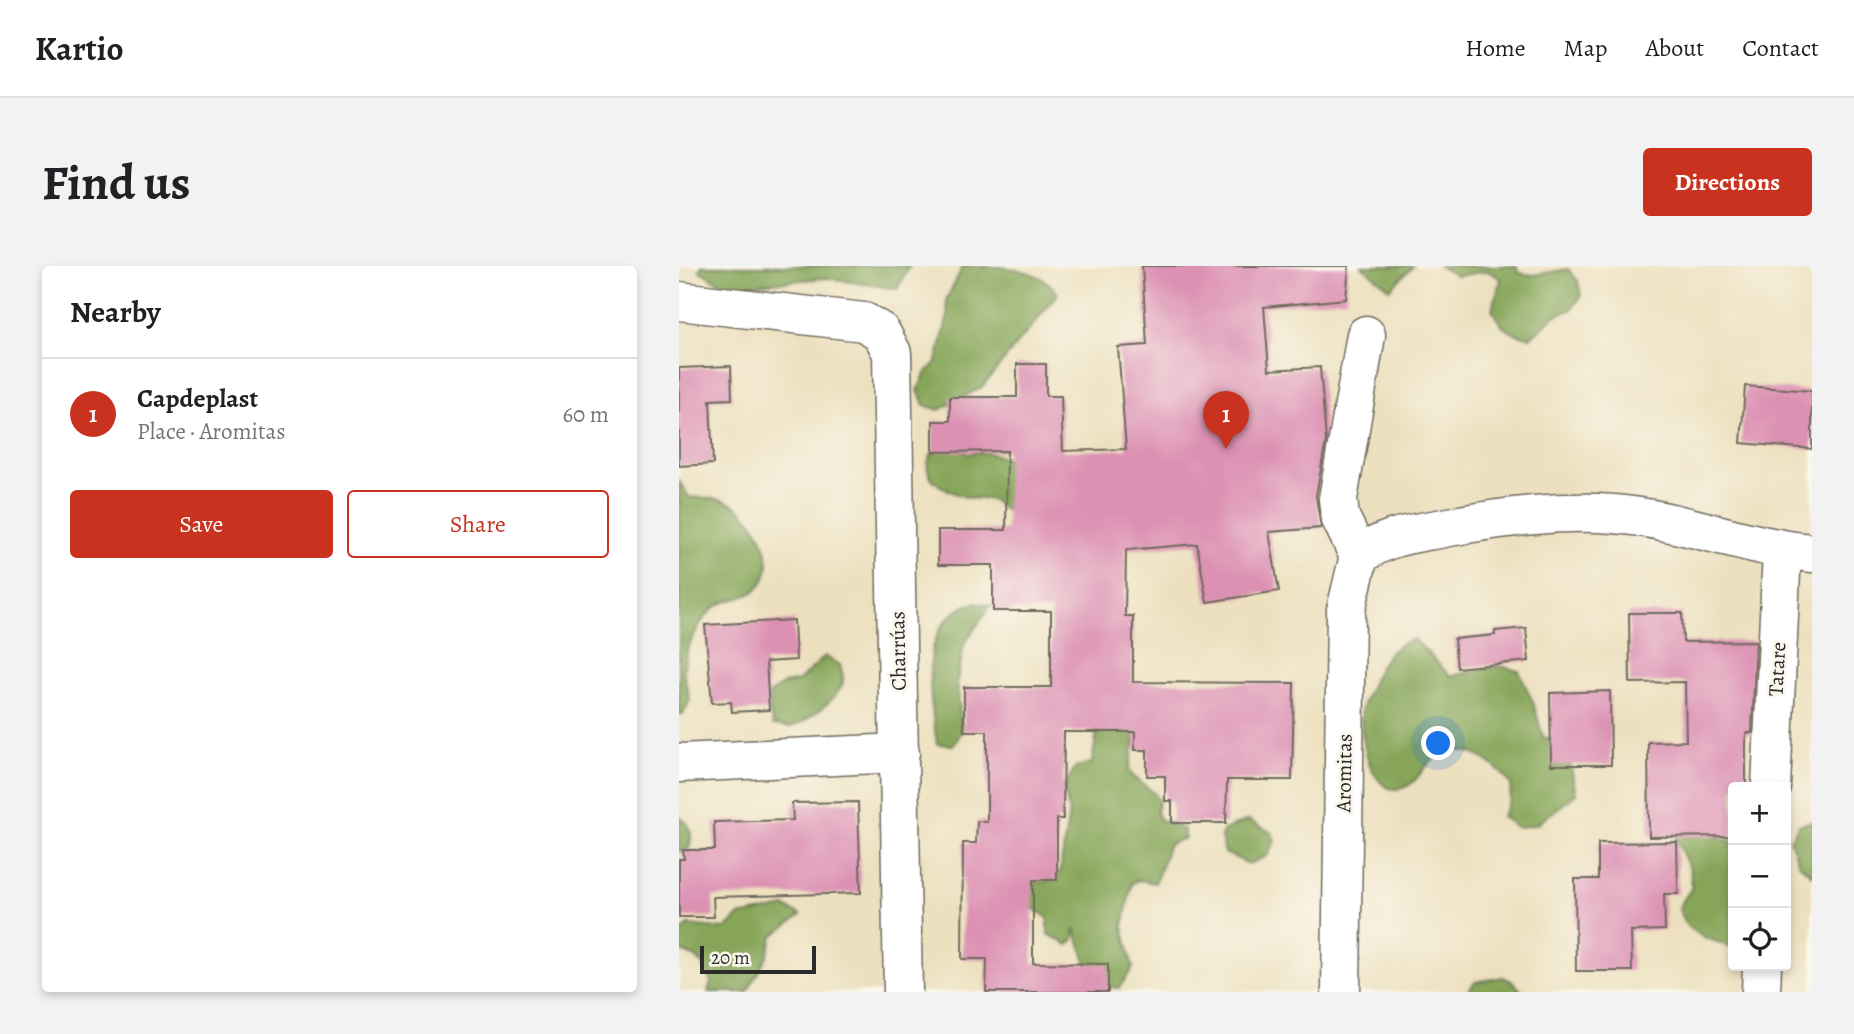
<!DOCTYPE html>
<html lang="en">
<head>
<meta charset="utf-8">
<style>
  :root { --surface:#fff; --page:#f2f2f2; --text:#202124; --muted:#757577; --line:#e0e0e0; --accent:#c8321e }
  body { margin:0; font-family:Alegreya,serif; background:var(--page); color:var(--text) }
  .controls { position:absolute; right:21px; bottom:21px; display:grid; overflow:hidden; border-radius:7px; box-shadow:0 4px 10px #0003 }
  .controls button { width:63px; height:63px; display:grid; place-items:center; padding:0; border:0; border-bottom:2px solid var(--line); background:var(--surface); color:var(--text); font:35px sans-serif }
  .scale { position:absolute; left:21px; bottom:18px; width:116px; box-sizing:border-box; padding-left:7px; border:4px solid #2b2b2b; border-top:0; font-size:19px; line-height:24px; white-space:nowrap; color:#2b2b2b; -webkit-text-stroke:5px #fbf7ec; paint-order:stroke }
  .you { position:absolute; left:760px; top:478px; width:24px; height:24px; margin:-18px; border:5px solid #fff; border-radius:50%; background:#1a73e8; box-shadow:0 0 0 10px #1a73e833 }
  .badge { display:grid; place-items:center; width:46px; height:46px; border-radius:50%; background:var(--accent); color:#fff; font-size:23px; font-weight:700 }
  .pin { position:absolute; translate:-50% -58px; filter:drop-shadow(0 2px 4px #0008) }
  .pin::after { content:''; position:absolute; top:37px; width:24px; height:21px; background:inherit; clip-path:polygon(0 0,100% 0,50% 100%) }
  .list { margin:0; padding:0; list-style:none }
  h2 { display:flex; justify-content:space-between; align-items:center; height:91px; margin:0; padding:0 28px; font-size:30px }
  h2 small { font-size:23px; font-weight:400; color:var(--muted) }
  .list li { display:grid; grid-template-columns:46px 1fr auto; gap:21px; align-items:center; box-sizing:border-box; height:112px; padding:0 28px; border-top:2px solid var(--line) }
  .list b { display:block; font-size:26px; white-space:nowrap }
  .list p { margin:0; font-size:23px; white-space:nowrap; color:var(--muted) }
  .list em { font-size:23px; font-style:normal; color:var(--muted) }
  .actions { display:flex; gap:14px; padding:21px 28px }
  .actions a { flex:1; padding:16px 0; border:2px solid var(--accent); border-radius:7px; text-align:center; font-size:24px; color:var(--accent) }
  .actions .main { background:var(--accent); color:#fff }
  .icon { flex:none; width:38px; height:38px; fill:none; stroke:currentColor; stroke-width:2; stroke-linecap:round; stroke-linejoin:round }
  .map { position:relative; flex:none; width:1133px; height:726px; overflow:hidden; border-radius:7px }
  header { display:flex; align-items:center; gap:42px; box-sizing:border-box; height:98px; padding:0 35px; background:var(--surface); border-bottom:2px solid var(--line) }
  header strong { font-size:33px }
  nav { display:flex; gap:38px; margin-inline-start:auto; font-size:24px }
  .intro { display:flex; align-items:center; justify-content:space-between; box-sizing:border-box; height:168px; padding:0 42px }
  h1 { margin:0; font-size:49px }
  .button { padding:18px 32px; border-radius:7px; background:var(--accent); color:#fff; font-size:24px; font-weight:700 }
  main { display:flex; gap:42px; padding:0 42px }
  aside { flex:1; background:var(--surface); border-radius:7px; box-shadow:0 4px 10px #0003 }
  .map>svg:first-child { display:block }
</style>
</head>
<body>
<header>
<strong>Kartio</strong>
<nav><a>Home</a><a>Map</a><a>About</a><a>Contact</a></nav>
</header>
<div class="intro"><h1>Find us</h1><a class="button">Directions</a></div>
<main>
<aside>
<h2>Nearby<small></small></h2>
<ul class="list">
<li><span class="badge">1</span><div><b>Capdeplast</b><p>Place · Aromitas</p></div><em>60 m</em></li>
</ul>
<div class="actions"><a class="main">Save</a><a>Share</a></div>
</aside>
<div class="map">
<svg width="1133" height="726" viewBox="0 0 1133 726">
  <rect width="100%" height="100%" fill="#fbf7ec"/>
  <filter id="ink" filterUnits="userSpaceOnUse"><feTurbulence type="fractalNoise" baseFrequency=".0143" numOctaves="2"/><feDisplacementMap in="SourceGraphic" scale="14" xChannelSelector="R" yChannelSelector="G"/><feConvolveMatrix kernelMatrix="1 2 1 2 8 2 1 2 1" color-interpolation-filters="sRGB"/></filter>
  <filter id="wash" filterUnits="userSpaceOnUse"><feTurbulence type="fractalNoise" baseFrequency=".00686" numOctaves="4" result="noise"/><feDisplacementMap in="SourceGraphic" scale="28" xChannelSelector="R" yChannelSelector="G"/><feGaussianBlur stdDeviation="1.57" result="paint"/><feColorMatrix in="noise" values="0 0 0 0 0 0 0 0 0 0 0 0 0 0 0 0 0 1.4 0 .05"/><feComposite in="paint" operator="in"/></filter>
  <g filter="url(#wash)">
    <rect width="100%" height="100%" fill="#ece0be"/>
    <g fill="#86a559" stroke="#586842" stroke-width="2">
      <polygon points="22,0 231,0 218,23 146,12 48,21 21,5"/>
      <path d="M284 0C318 0 361 0 379 28L303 121 260 144 245 139 239 124 246 108 258 95 269 49 267 34Z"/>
      <polygon points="683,0 734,0 711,23"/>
      <path d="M760 0H837L840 7 855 9 889 3 899 15 902 30 892 44 875 50 852 71C831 68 822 63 813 43L822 13 809 5 778 10Z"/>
      <path d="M261 177 277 180 289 188C314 183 328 192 349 204L341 252C330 248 323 241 314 235 306 231 295 234 287 231 257 222 233 206 261 177Z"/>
      <path d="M0 215 10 231C21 232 33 232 43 234 70 241 98 285 86 312 77 330 63 331 46 336 24 344 7 379 5 402 4 411 9 424 11 434L4 448H0Z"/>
      <path d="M295 337 312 339 285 378 278 415 283 465 275 479 258 478C251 431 236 354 295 337Z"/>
      <path d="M735 373 771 410 822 400 840 405 854 436 864 471 887 476 897 528 858 558 838 562 823 550 831 535 832 518C815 496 784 472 755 493 741 503 737 522 718 523 688 525 678 458 684 437 687 429 692 420 695 412 705 391 713 380 735 373Z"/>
      <path d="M146 390 161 399C162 403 165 411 164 415 163 430 125 458 111 461 106 462 99 459 94 459L90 443 91 427 105 418 120 415Z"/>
      <path d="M447 446 457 467 450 504 454 510 475 527 480 535 477 545 480 553 505 563 506 572 490 578 476 617 460 614 453 617 444 660 454 702 440 722C411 721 404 686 396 663L395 673 389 679 369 668V652L342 634V616H367L381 606 390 546 385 522 396 501 413 497 418 465Z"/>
      <path d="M0 551C13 558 14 569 10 582L0 586Z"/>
      <polygon points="569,554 593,567 596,575 588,590 570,598 546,587 542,571 545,564"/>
      <polygon points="1133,555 1133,609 1120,598 1111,574 1120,559"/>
      <path d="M1003 558 1054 576V681C1032 675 1003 667 1000 641L1013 621 1011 604 997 573Z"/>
      <path d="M106 641 122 649 94 670 88 690 68 726H29L32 716C26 698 20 690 1 685L0 667 10 659 47 663 60 650Z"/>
      <polygon points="824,711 833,715 844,726 788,726 796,716"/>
    </g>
    <g id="blocks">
      <g fill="#dc91b3">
        <polygon points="463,0 670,0 667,33 585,41 590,104 641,101 647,175 637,230 642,262 590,266 600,325 528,336 518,278 447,284 446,350 454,350 454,416 615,417 613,514 548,514 547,557 493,557 493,535 486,535 486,510 468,510 468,484 456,484 456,466 385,466 384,553 378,553 378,614 354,614 354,697 429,698 429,726 307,726 308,693 283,693 284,577 297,577 298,555 308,556 308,465 285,465 285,421 372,421 372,345 314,345 314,299 259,299 259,264 327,264 328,185 254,186 254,155 271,155 271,131 338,131 338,98 367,98 367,130 382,130 384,185 447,183 439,81 468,79"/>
        <polygon points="52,100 53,133 31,134 34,198 0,200 0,102"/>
        <polygon points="1066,120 1133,125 1133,183 1062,177"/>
        <polygon points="950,347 1003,347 1004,376 1077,375 1073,467 1067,467 1067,521 1054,521 1054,570 970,571 969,476 1007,475 1006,416 951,417"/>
        <polygon points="115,354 117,394 87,396 90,444 53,446 52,436 33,437 26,359"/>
        <polygon points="847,362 850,395 778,402 775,373 816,369 816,365"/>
        <polygon points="931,425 932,499 872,499 871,427"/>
        <polygon points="179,536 182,627 34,631 35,651 0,651 0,593 5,593 4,584 36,584 35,556 114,554 113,537"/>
        <polygon points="998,576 999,628 985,628 986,664 952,665 953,705 897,705 896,613 919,613 919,577"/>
      </g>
    </g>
  </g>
  <g filter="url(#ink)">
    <use href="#blocks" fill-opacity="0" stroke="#6f6a5e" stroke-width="2"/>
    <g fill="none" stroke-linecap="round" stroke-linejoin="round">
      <defs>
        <g id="minor">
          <polyline points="0,35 185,56 202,66 213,87 224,726"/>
          <path d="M680 290C710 268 735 268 770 261 825 251 879 244 935 248 1002 253 1066 281 1133 287"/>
          <polyline points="680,290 661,251 659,233 687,69"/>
          <polyline points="0,497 221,487"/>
          <polyline points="1092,521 1103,285"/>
          <polyline points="662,726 667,344 680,290"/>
          <polyline points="1082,726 1083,700"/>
        </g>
      </defs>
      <use href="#minor" stroke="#6f6a5e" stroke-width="41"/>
      <use href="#minor" stroke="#fff" stroke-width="38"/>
    </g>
  </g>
  <g text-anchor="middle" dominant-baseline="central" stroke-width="6" stroke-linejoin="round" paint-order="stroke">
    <g font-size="21" fill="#2b2b2b" stroke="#fbf7ec">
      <text transform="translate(219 385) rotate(-91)">Charrúas</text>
      <text transform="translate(1098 403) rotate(-87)">Tatare</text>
      <text transform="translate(665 507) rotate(-89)">Aromitas</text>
    </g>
  </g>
</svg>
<div class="controls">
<button>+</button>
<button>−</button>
<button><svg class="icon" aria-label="locate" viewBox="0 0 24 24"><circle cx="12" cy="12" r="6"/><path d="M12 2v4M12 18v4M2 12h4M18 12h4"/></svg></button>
</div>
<div class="scale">20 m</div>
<div class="you"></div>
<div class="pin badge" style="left:547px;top:183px">1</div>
</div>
</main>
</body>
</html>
